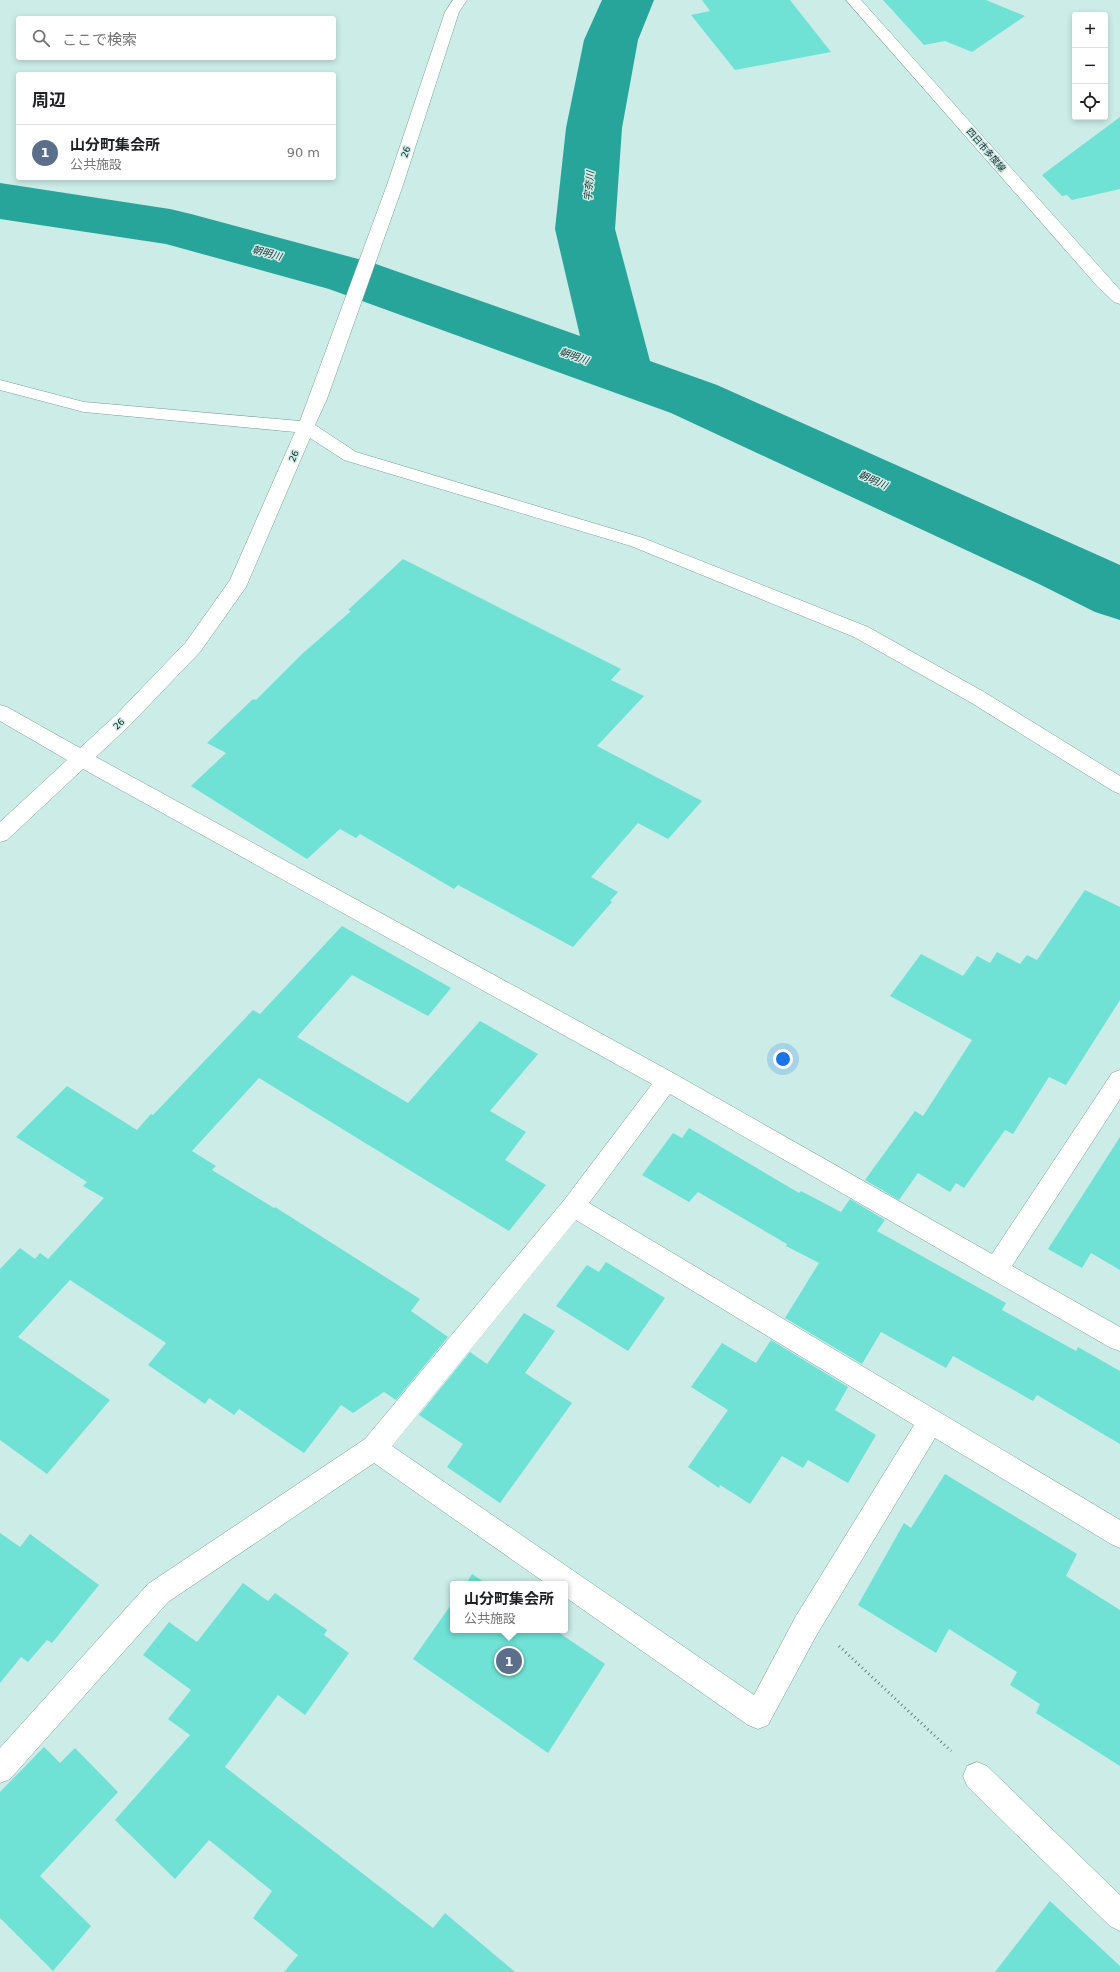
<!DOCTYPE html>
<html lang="ja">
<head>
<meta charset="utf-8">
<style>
  :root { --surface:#fff; --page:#f6f6f6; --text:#202124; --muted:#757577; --line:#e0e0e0; --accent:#111827 }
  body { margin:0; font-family:"DejaVu Sans","Noto Sans JP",sans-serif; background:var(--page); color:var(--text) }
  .controls { position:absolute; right:12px; top:12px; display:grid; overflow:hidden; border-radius:4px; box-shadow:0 2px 6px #0003 }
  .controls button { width:36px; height:36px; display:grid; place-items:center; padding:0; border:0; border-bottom:1px solid var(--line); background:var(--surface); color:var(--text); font:20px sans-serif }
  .you { position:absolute; left:783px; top:1059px; width:14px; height:14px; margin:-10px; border:3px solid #fff; border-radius:50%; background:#1a73e8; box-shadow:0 0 0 6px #1a73e833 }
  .badge { display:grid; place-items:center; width:26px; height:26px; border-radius:50%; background:var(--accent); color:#fff; font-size:13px; font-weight:700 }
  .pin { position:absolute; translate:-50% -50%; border:2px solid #fff; box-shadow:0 1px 4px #0006 }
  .popup { position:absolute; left:450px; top:1581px; width:118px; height:52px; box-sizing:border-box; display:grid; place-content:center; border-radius:4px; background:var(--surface); filter:drop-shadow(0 1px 3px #0005); font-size:13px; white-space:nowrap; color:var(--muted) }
  .popup b { font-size:15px; color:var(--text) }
  .popup::after { content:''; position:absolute; left:50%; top:100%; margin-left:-8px; border:8px solid transparent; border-top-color:var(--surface) }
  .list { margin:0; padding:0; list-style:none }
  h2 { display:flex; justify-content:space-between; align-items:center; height:52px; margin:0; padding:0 16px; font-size:17px }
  h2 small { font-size:13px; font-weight:400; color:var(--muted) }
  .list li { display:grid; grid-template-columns:26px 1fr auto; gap:12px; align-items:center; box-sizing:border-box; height:56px; padding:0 16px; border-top:1px solid var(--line) }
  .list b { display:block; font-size:15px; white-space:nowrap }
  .list p { margin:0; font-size:13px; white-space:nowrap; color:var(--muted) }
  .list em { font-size:13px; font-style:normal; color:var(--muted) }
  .icon { flex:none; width:22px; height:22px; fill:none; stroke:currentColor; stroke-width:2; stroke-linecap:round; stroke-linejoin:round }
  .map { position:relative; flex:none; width:1120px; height:1972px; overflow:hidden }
  .search { position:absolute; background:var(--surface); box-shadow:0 2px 6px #0003; left:16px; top:16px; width:320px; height:44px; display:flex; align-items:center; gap:10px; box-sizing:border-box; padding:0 14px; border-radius:4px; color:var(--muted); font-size:15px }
  .panel { position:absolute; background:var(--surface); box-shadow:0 2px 6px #0003; left:16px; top:72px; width:320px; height:108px; border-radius:4px }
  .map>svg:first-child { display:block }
</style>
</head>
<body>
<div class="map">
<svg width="1120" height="1972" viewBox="0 0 1120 1972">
  <rect width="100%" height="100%" fill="#ccece8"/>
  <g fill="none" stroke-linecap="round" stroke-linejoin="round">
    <polygon fill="#28a59a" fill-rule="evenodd" points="602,0 654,0 638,40 622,128 615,229 650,361 717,385 1120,565 1120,620 1095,612 1039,584 671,413 329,289 166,244 0,219 0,183 170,209 191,214 373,263 580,336 555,229 566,128 584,40"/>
  </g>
  <g fill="#70e1d5">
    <polygon points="702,0 790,0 831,52 735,70 691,15 710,11"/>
    <polygon points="883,0 986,0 1025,16 972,52 945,41 924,45"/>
    <polygon points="1120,117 1120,189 1072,200 1067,195 1062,196 1042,175"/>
    <polygon points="403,559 621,669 611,680 644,696 597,746 702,801 668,839 638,823 591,877 618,892 610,901 612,902 573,947 458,885 454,889 360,834 356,838 340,829 307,859 191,786 226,753 207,743 253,699 256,700 302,654 351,611 348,610"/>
    <polygon points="1085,890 1120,907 1120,1000 1066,1085 1049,1077 1013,1134 1005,1130 964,1188 956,1183 950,1192 918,1173 899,1200 865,1180 915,1111 923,1116 972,1040 890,996 921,954 963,976 977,956 990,963 997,952 1020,964 1027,955 1037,960"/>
    <polygon points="342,926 451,988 428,1016 352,975 297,1037 408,1103 480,1021 538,1054 490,1111 526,1132 505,1160 546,1185 509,1231 259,1078 192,1151 216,1166 212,1170 274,1208 275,1207 420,1299 411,1311 448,1337 396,1400 384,1392 353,1413 341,1405 304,1453 239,1409 234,1415 209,1398 205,1404 148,1365 166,1343 70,1280 18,1337 110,1400 47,1474 0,1440 0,1269 20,1248 35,1259 40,1253 48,1259 104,1198 83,1186 87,1182 16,1137 67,1086 137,1130 151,1114 153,1115 253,1010 260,1014"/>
    <polygon points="689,1128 799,1193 801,1191 841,1212 850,1199 885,1220 877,1231 1006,1303 1002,1310 1076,1351 1078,1347 1120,1371 1120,1444 1037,1395 1033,1401 953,1356 946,1368 881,1332 862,1364 785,1318 819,1263 786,1246 787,1244 698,1192 689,1202 642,1175 673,1133 682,1138"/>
    <polygon points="1120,1137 1120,1270 1091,1253 1082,1268 1048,1249"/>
    <polygon points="606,1262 665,1298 628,1351 556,1306 587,1265 599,1272"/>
    <polygon points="524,1313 555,1331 525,1373 572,1403 500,1503 447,1467 463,1444 419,1415 470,1352 487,1364"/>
    <polygon points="771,1340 848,1387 835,1410 876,1435 848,1483 808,1460 803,1468 782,1456 750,1504 720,1485 719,1488 688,1467 728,1410 691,1387 722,1343 756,1363"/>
    <polygon points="945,1474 1077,1554 1066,1576 1120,1610 1120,1766 1036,1713 1040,1704 1010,1685 1017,1672 949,1629 936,1653 858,1605 904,1523 911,1528"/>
    <polygon points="0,1533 20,1547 30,1534 99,1585 52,1643 47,1640 28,1662 21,1657 0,1683"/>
    <polygon points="472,1574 487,1584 466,1584"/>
    <polygon points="243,1583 268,1601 275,1593 327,1630 324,1635 349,1653 305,1715 278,1695 225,1767 433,1928 445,1913 515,1972 284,1972 298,1955 253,1918 272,1891 209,1840 175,1879 115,1820 190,1735 168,1719 191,1690 143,1655 169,1622 197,1642"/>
    <polygon points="453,1602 453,1630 555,1630 605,1664 548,1753 413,1659"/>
    <polygon points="44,1747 60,1763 75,1748 118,1792 40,1876 91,1926 53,1971 0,1918 0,1792"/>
    <polygon points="1050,1901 1120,1966 1120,1972 995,1972"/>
  </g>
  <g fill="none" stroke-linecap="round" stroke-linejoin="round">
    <defs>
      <g id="minor">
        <path d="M453 0H467L459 12 403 185 327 399 315 425 356 452 643 538 868 627 984 692 1120 776V794L1113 791 970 702 854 637 631 546 344 460 310 438 246 587 200 652 130 725 96 757 675 1074 992 1254 1112 1073 1120 1070V1099L1012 1266 1120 1327V1351L1111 1348 670 1094 589 1203 1120 1520V1548L1111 1544 935 1438 816 1636 768 1725 758 1729 748 1725 565 1597V1584H547L374 1463 168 1602 10 1779 0 1783V1748L148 1584 365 1439 565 1199 652 1084 83 769 7 840 0 842V822L67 760 0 721V705L7 707 80 748 116 715 186 642 230 580 295 432 84 412 0 390V380L84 402 300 421 387 185 445 12ZM576 1220 914 1425 796 1616 754 1695 392 1446Z"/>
        <polygon points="977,1762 987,1766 1120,1895 1120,1931 1110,1926 967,1786 963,1776 967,1766"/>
      </g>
      <polygon id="major" points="846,0 861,0 1120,290 1120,304 1114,302 1098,287"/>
    </defs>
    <use href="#minor" stroke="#7d9c98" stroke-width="1"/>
    <use href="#major" stroke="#7d9c98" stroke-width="1"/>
    <polyline stroke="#6b817e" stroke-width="3" stroke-dasharray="1 3.5" stroke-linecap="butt" points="839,1646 951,1751"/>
    <use href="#minor" fill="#fff" fill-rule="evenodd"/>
    <use href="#major" fill="#fff" fill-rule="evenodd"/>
  </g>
  <g text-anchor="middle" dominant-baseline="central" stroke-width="3" stroke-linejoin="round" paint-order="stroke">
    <g font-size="9" fill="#172422" stroke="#ccece8">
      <text transform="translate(986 150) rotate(49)">四日市多度線</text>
      <text transform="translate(406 152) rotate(-72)">26</text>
      <text transform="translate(294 456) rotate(-67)">26</text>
      <text transform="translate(119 724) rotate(-44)">26</text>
    </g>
    <g font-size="10" font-style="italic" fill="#1c312e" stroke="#ccece8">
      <text transform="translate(589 186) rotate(-85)">宇奈川</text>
      <text transform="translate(267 253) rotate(15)">朝明川</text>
      <text transform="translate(574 356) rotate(20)">朝明川</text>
      <text transform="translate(873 480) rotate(24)">朝明川</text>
    </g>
  </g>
</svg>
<div class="controls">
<button>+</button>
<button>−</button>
<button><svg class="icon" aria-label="locate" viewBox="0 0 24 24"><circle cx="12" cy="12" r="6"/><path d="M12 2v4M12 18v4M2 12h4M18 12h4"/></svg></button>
</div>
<div class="you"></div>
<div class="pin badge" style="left:509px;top:1661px;background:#5c6f8a">1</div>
<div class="popup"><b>山分町集会所</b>公共施設</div>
<div class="search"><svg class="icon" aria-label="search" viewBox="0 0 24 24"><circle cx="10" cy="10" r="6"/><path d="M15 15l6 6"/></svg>ここで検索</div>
<section class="panel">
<h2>周辺<small></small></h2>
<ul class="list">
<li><span class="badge" style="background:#5c6f8a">1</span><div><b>山分町集会所</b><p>公共施設</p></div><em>90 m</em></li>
</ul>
</section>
</div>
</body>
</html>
